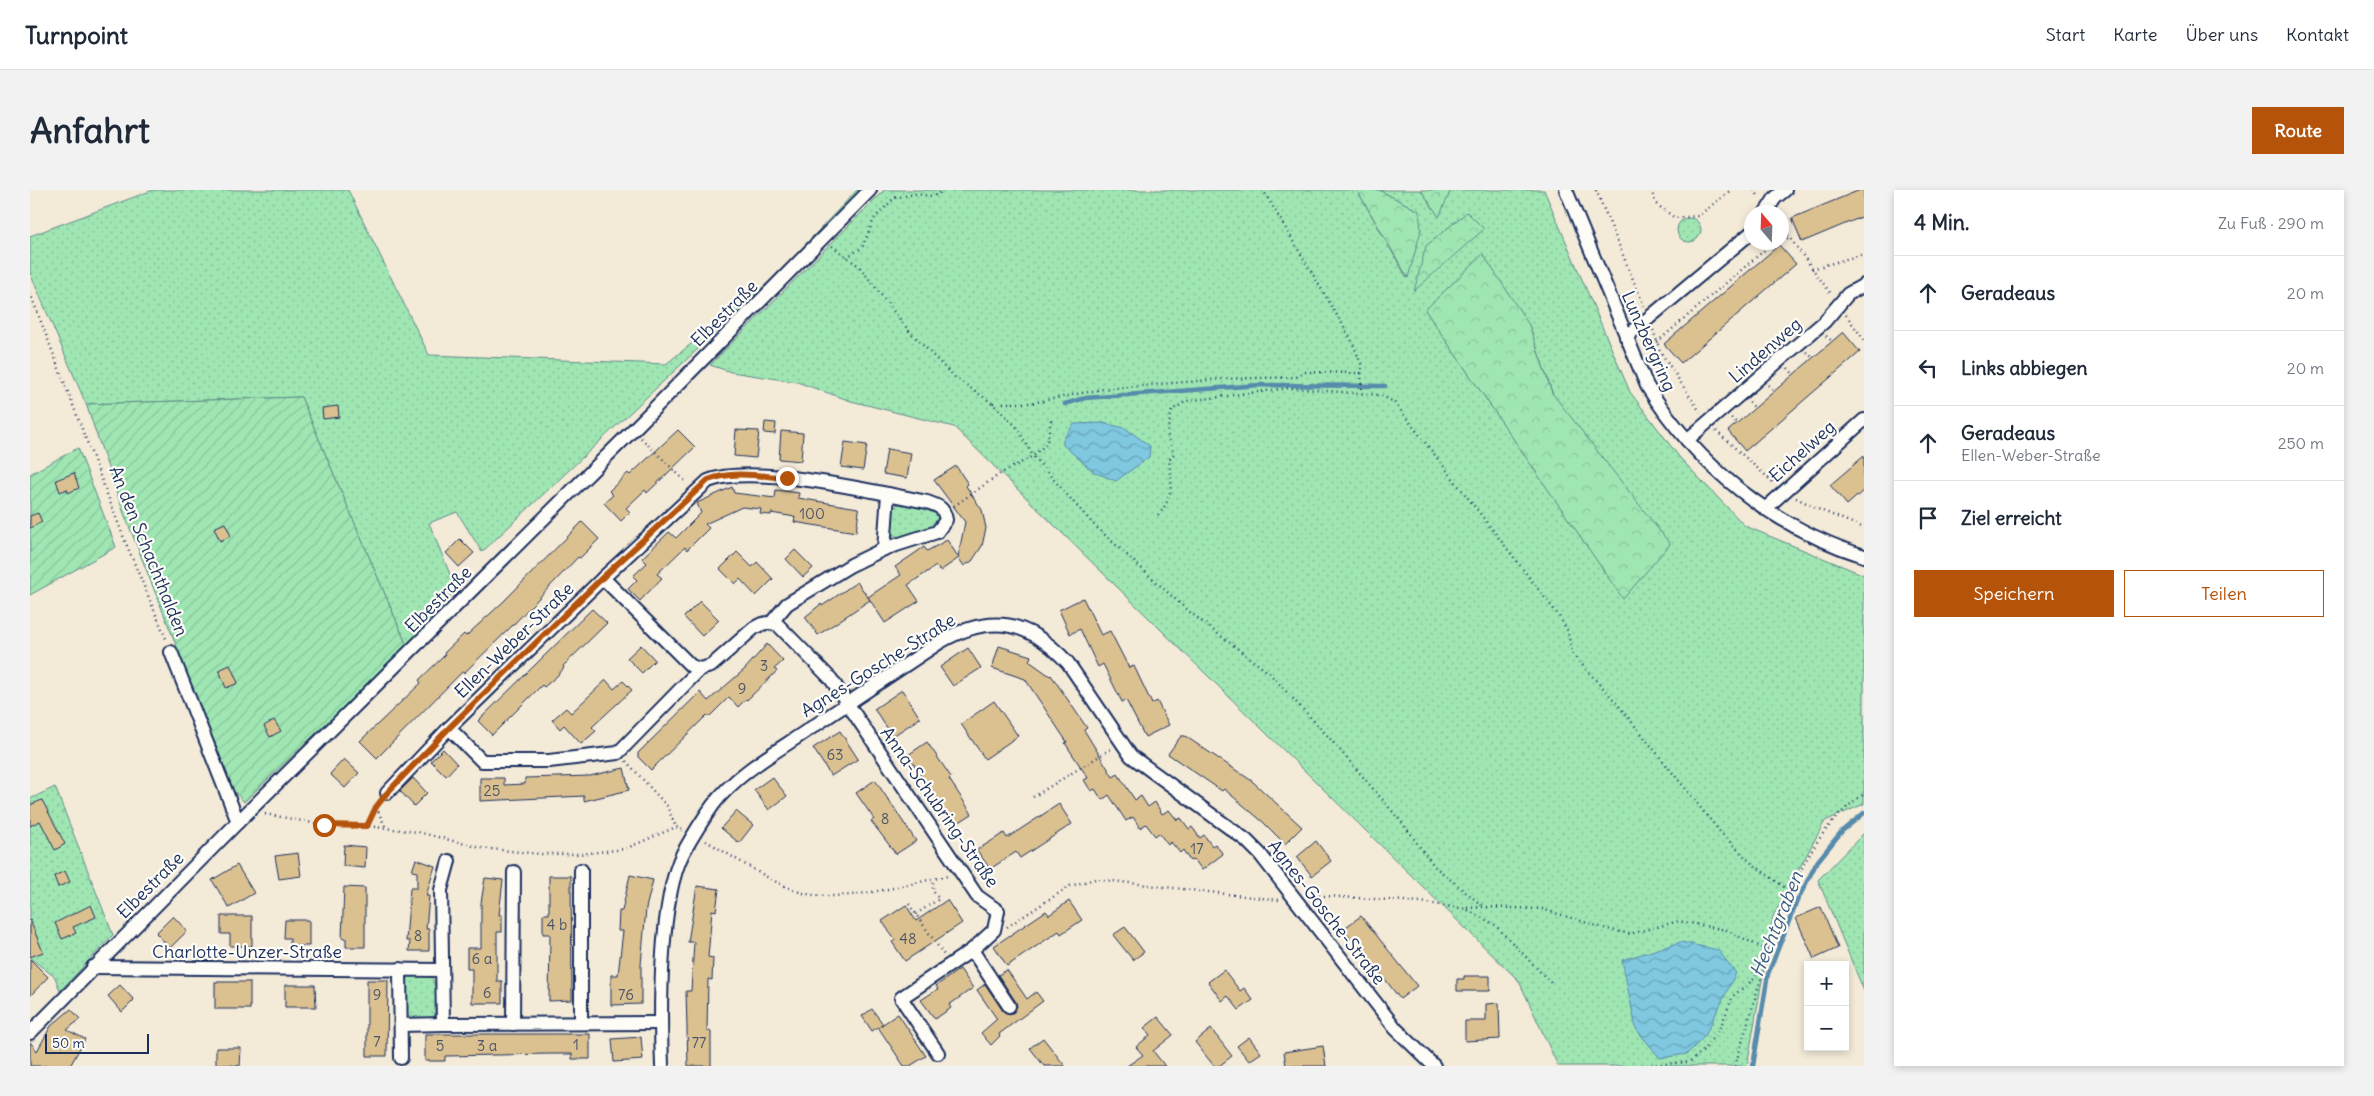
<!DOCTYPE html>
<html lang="de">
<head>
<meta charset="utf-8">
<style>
  :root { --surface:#fff; --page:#f2f2f3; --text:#1f2937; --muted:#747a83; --line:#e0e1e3; --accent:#b45309 }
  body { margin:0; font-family:Delius,sans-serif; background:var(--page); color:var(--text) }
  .controls { position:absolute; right:15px; bottom:15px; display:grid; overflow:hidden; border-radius:0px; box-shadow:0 2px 8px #0003 }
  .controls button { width:45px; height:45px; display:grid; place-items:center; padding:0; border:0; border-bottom:1px solid var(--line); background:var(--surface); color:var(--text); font:25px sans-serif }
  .compass { position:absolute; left:1714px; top:15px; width:45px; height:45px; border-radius:50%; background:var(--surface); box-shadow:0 2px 8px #0003; rotate:341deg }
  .scale { position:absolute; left:15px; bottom:12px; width:104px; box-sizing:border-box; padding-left:5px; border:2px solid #1b2f5e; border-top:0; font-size:14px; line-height:18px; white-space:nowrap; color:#1b2f5e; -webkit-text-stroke:4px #fdfcf7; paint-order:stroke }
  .stop { position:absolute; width:15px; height:15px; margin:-11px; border:4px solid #b45309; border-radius:50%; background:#fff }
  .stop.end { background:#b45309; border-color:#fff; box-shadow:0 1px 5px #0008 }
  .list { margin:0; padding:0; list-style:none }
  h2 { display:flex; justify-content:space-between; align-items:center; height:65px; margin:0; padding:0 20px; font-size:21px }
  h2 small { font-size:16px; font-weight:400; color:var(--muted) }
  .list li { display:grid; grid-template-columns:32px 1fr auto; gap:15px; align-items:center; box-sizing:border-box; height:75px; padding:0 20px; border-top:1px solid var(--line) }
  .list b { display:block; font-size:19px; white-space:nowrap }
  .list p { margin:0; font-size:16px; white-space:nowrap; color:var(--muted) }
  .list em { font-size:16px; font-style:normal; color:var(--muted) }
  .actions { display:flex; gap:10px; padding:15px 20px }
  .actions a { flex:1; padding:11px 0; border:1px solid var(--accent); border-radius:0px; text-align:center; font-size:18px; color:var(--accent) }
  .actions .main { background:var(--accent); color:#fff }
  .icon { flex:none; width:28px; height:28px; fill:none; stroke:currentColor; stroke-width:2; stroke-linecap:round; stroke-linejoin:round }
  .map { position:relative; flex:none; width:1834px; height:876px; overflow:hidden; border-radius:0px }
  header { display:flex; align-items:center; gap:30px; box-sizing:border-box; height:70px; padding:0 25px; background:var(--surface); border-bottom:1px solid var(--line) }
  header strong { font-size:24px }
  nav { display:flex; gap:28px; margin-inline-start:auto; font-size:18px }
  .intro { display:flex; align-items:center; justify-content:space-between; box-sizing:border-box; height:120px; padding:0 30px }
  h1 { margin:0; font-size:35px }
  .button { padding:12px 22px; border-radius:0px; background:var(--accent); color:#fff; font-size:18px; font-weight:700 }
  main { display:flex; gap:30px; padding:0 30px }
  aside { flex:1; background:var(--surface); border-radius:0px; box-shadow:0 2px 8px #0003 }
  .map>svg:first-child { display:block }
</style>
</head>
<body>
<header>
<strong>Turnpoint</strong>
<nav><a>Start</a><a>Karte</a><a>Über uns</a><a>Kontakt</a></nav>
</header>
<div class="intro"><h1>Anfahrt</h1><a class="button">Route</a></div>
<main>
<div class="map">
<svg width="1834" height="876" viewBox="0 0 1834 876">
  <defs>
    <pattern id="grass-dots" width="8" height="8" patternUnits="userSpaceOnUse" patternTransform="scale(1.25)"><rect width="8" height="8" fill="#9fe6b3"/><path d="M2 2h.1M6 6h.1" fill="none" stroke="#88c69c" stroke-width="1.8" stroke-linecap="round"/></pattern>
    <pattern id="forest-crowns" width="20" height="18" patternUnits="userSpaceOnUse" patternTransform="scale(1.25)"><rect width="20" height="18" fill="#9fe6b3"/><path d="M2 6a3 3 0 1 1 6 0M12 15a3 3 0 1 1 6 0" fill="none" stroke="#88c69c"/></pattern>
    <pattern id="garden-furrows" width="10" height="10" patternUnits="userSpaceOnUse" patternTransform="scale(1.25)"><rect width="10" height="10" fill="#9fe6b3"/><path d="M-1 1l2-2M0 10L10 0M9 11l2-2" fill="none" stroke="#88c69c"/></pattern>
    <pattern id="water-waves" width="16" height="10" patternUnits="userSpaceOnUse" patternTransform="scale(1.25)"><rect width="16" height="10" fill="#7fc8e0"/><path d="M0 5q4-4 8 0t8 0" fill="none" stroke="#67a3b9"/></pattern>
  </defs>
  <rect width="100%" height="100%" fill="#f3ead8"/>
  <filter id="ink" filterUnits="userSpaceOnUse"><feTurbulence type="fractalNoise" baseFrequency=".02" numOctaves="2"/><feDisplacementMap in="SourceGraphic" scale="10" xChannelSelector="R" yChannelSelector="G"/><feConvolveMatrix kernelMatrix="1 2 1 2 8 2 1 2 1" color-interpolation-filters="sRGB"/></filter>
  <g filter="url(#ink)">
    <g fill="url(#grass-dots)" stroke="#5d8a88" fill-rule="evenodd">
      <polygon points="123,0 318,0 399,165 636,174 738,93 452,362 427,322 399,333 426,399 377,456 271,207 56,214 0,83 0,46"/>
      <polygon points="827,0 840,0 772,68 769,61"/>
      <path d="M854 0H1327L1377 88 1389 21 1349 0H1391L1409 26 1421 0H1514L1600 202 1650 268 1715 336 1834 385V614L1795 631 1743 727 1717 876H1528L1489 791 924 237 821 211 767 192 701 182 680 175ZM1395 120 1499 135 1593 409V408Z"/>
      <circle cx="1659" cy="40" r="12"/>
      <path d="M872 312 901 320 908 324 909 329 906 335 870 347 863 345C859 331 858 318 872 312Z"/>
      <polygon points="25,597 83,745 30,801 25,787 0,768 0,609"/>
      <polygon points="1834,643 1834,801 1788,690"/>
      <path d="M382 783H398C409 793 405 811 405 824L403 828 383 829 375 821 374 791Z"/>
    </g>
    <g fill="url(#forest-crowns)" stroke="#5d8a88">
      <polygon points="1327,0 1349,0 1389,21 1391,40 1378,88"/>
      <polygon points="1391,0 1421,0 1409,27"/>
      <polygon points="1437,22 1454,39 1384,101 1396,56"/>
      <polygon points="1453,64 1499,135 1522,203 1640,354 1593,409 1395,120"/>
    </g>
    <g fill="url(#garden-furrows)" stroke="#5d8a88">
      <polygon points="271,207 377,456 214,612 204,601 93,321 56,214"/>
      <polygon points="48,258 86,357 0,405 0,284"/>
    </g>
    <g fill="url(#water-waves)" stroke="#578bac">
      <polygon points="1073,233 1095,238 1120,256 1119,267 1086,291 1064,282 1033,255 1033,249 1044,234"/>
      <polygon points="1651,752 1688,760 1706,783 1675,846 1657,864 1630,868 1606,839 1592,770"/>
    </g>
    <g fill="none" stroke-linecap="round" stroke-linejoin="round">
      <g stroke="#578bac" stroke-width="4.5">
        <polyline points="1035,214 1055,208 1230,195 1355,196"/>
        <polyline points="1723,876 1738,784 1767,711 1787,672 1812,641 1834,623"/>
      </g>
    </g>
    <g fill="#dbc190" stroke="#1b2f5e">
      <polygon points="1830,0 1834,0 1834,26 1772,52 1762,28"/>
      <polygon points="1749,55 1766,74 1651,173 1634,154"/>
      <polygon points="1813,142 1830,162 1715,261 1698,241"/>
      <polygon points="308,216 309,227 293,229 292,218"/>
      <polygon points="735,232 746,233 745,244 734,243"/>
      <polygon points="648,240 665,257 617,303 615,300 596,318 600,322 591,331 574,313 583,305 579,301 598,283 600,285"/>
      <polygon points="706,240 729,241 726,268 704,266"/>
      <polygon points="751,241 773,243 771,271 749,269"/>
      <polygon points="815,252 837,255 833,280 811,277"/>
      <polygon points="857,259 881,263 877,288 853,284"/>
      <polygon points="1834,266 1834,300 1817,315 1800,295"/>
      <polygon points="926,276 938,294 936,296 952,320 956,338 952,356 942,371 934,376 928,367 935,332 904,290"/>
      <polygon points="44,283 49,298 38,303 37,299 30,302 26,290"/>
      <polygon points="702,297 704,303 745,308 746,300 769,303 768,308 828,318 829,321 826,342 764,332 765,327 741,323 741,325 730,324 731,319 712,317 675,334 679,338 657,360 655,357 627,384 632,388 610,411 598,399 607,390 603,386 617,373 612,368 639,342 646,348 671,323 667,313"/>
      <polygon points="8,323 12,332 0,338 0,326"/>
      <polygon points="552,332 569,349 550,368 548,367 482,436 434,483 432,482 347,568 330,551 391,493 389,490 415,465 414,463 434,444 436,446 473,412"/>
      <polygon points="195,333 201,346 190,351 184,338"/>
      <polygon points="430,349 444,363 429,377 416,363"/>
      <polygon points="917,350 929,368 910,381 906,376 878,395 889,411 855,433 838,407 871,385 865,377 894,357 897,361"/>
      <polygon points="765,360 783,378 773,387 756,369"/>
      <polygon points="707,362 722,377 727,372 743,389 726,406 710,389 705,394 690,379"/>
      <polygon points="827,392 840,410 788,445 775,427 791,414 792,416"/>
      <polygon points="1053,408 1071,445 1080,441 1099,478 1104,476 1122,514 1127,511 1139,535 1115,547 1096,510 1092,512 1073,474 1068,477 1050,439 1040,444 1029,420"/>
      <polygon points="670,411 689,430 672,446 654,427"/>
      <polygon points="562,419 577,433 533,476 534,478 527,486 514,497 512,495 462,545 448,531"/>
      <polygon points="737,454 753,471 744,479 747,481 717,510 716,509 708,517 699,507 679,527 677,525 621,580 608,567 608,563 670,502 678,511 715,479"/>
      <polygon points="611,455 625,470 612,483 597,468"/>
      <polygon points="969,456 1001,466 999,471 1020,486 1021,485 1057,538 1054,540 1083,587 1088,584 1105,610 1111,606 1118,617 1125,612 1132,624 1139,620 1147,630 1151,628 1159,639 1162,637 1170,648 1174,645 1182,656 1185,654 1193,664 1172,680 1164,669 1160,671 1153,660 1150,663 1141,652 1138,655 1129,643 1125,646 1116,634 1110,638 1103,627 1096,631 1079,605 1072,610 1065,599 1061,601 1054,590 1058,588 1035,553 1037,552 995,489 962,478"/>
      <polygon points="938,458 951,478 923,496 910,477"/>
      <polygon points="200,475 208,493 196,498 189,480"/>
      <polygon points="576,490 584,499 593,491 602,500 562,537 566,541 551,554 534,535 530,539 522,530 536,518 541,523"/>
      <polygon points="872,500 890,528 863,546 844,519"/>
      <polygon points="964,511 988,546 955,569 931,534"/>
      <polygon points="244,530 251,541 240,547 234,536"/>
      <polygon points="810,541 828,569 801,586 783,558"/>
      <polygon points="1151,546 1155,546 1222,591 1272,637 1255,654 1233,632 1194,599 1192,601 1138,564"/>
      <polygon points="897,552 921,587 919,589 942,624 923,636 878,565"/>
      <polygon points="413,559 427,574 416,586 401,571"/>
      <polygon points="314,569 329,583 315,598 300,584"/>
      <polygon points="594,578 599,600 554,611 554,606 450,611 450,588 474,588 474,595 495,594 495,588 560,586"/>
      <polygon points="742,587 757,606 739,620 724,600"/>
      <polygon points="383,588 397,603 384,616 370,601"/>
      <polygon points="845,590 886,651 866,664 841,631 844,629 826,603"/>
      <polygon points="12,610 35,654 25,660 10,631 0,636 0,615"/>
      <polygon points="1029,614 1042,634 990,668 986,662 960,679 947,660 974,643 977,648"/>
      <polygon points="706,621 723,635 709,653 691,638"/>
      <polygon points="1286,651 1301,671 1282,686 1267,667"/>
      <polygon points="314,655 336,657 335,678 313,676"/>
      <polygon points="268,663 271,686 249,689 245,666"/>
      <polygon points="386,669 405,676 396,706 399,706 396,739 399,739 399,761 379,761 380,751 376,751 380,698 387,698 387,682 382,681"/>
      <polygon points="207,675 224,703 199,718 182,690"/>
      <polygon points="35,681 40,692 28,697 24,686"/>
      <polygon points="600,685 623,690 616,718 611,775 611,814 581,815 581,785 588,785 593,741 588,741 589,721 592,721"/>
      <polygon points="519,686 541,686 542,810 519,811 520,744 513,744 513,724 519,724"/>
      <polygon points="455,688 473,690 469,725 472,725 472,742 467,742 467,791 472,791 472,813 442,813 442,779 437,779 437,758 451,758 451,713"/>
      <polygon points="667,696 689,699 686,721 682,720 678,767 683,768 682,790 678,789 677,841 681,841 681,876 658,876 656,801 661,801 664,752 658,752"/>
      <polygon points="314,697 335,698 335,757 316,757 316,748 312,748"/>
      <polygon points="917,710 932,733 875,771 862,752 865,750 852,731 876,715 886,731"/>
      <polygon points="1039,711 1052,730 1031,744 1029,741 977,776 964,756 1016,721 1019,725"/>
      <polygon points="61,715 66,727 43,737 46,743 32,749 25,733"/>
      <polygon points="1791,717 1808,758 1784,769 1766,728"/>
      <polygon points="143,726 157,741 140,758 126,743"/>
      <polygon points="191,726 222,726 222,756 200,756 200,744 191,744"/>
      <polygon points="1331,726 1387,796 1370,809 1339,768 1337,770 1313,739"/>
      <polygon points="0,730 13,762 0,767"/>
      <polygon points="255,730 279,730 279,756 260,756 260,748 254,748"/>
      <polygon points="1095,737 1114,762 1103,770 1083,745"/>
      <polygon points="0,769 18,787 0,806"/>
      <polygon points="930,779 943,798 919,815 921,818 905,829 891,810 908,799 906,796"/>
      <polygon points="977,780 997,809 1006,802 1013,811 969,844 970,846 961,855 951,843 967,829 947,800 955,794 973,821 979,824 984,822 987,816 986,812 968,785"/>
      <polygon points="1194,780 1210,801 1214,798 1223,810 1209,820 1198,806 1192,811 1178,792"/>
      <polygon points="1434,786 1460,786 1460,801 1427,801 1427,789 1434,789"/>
      <polygon points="337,790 358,790 357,866 337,866"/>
      <rect x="185" y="792" width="35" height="27"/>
      <polygon points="90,795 104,810 92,822 78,806"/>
      <polygon points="255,795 285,795 286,817 255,817"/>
      <polygon points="1469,813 1470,849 1435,851 1435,831 1456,831 1456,814"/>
      <polygon points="41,819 50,829 37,840 55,849 40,876 0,876 0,852 7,861 21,836"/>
      <polygon points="842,819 853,834 850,836 868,824 896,866 880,876 874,876 848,837 842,841 832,826"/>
      <polygon points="1128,827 1143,845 1123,861 1135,876 1097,876 1113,865 1106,857 1120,845 1114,838"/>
      <polygon points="1181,839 1202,866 1189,876 1184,876 1165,852"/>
      <polygon points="395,844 560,844 560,869 542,869 542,864 520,864 415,866 415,871 395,871"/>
      <polygon points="611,847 613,870 584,872 582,849"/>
      <polygon points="1219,847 1231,863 1219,871 1207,856"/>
      <polygon points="1013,848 1035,876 1014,876 1000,858"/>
      <polygon points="1293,856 1296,876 1256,876 1254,862"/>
      <polygon points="186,858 211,858 210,876 186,874"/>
    </g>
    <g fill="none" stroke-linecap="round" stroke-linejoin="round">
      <defs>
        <g id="street">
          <path d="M1536 0 1617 196C1667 276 1744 338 1834 366"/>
          <polyline points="1736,22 1745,8 1755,0"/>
          <polyline points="1596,147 1722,42"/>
          <polyline points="1657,250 1794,132 1818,104 1834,95"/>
          <polyline points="1735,319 1834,230"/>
          <polyline points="854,359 858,304"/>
          <polyline points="573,388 661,476 670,479"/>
          <path d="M741 433 757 414 821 375 854 359 907 342 916 330C914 317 908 316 897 312 847 302 722 273 678 291L573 388 419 538 452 571H519L588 563 670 479 681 476 724 438C733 433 739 431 748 435L801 489 947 706 968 721 964 740 942 760 871 808 908 863"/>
          <polyline points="141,462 208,632"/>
          <polyline points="357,603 419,538"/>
          <polyline points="419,671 411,700 413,834 631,833"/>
          <polyline points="551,680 551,833"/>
          <polyline points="942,760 979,816"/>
          <polyline points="63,777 412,780"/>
          <polyline points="370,779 371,868"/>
          <polyline points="483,834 484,682"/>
          <polyline points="371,835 413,834"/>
          <polyline points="0,843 208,632 603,240 840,0"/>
          <path d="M632 876C630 822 629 710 653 663 662 647 673 629 683 615 707 583 746 562 778 540 822 511 866 481 910 452 961 423 999 430 1038 473L1101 566 1216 650 1230 664 1366 839 1404 876"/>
        </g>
      </defs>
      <use href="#street" stroke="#1b2f5e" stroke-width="16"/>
      <g stroke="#1b2f5e" stroke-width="2.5" stroke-dasharray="1 4" stroke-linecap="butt">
        <polyline points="1566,0 1614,116"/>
        <polyline points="1621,0 1626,14 1645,28 1668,26 1701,0"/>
        <polyline points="1724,0 1729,7"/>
        <polyline points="1752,37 1801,104"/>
        <polyline points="1752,49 1759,48"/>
        <polyline points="802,56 829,76 879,141 923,186 962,213 986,236 1003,266 1063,334 1157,420 1239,483 1296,544 1370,630 1404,676 1454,717"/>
        <polyline points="816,67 832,58 844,29 864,8 885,4 902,6 909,4 911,0"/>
        <polyline points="1782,79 1834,64"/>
        <polyline points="0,103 95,351 137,451"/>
        <polyline points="1816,125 1834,150"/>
        <polyline points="1623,140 1630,161 1670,222"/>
        <polyline points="1796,146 1802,151"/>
        <polyline points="1627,152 1744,52"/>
        <polyline points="1777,162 1783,168"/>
        <polyline points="1758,178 1764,185"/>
        <polyline points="1331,183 1332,203"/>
        <polyline points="1738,195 1744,201"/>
        <polyline points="1719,212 1725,218"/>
        <polyline points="963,213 1001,213 1073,199 1191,189 1266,187 1276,182 1331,183 1332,176 1321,149 1233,0"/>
        <polyline points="1701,228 1707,233"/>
        <polyline points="1686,241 1745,294"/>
        <polyline points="611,248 657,293"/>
        <polyline points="1766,308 1788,319 1834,338"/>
        <polyline points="924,316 970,284 1003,266 1017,253 1021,230"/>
        <path d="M1128 325C1144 307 1142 292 1139 270L1144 264 1137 243 1142 220 1157 211 1259 198 1350 205 1364 212 1529 426 1537 440 1543 465 1584 510 1691 643 1720 672 1761 702"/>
        <polyline points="596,571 637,616 646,637"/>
        <polyline points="1003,607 1081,559"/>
        <polyline points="346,617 356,638"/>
        <polyline points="235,624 294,635 337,636 388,642 451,658 511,664 550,664 595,659 646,637 653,640"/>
        <polyline points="337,636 349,613"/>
        <path d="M676 651C701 665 751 699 777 704 820 712 875 694 918 686"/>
        <polyline points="1279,705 1391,712 1436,719 1465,735 1522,794"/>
        <polyline points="879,714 914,765"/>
        <polyline points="1437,718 1454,717 1512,719 1577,739 1600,744 1649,731 1696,740 1739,761 1724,789 1703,806 1690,838 1673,861 1659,872 1609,876"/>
        <polyline points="886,724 909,709 903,701 903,689"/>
        <polyline points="977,737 1040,696 1065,689 1249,710"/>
        <path d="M1739 762C1759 704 1780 640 1834 604"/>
        <polyline points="1705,876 1737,768"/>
      </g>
      <use href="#street" stroke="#fdfcf7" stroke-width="12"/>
    </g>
  </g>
  <g fill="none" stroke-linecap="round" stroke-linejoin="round" filter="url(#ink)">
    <path stroke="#b45309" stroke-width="6" d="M294 635 337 636 346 617 357 603 419 538 572 388 678 290C704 280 730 286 757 288"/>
  </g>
  <g text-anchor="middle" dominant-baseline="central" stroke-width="4.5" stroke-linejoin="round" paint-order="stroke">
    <g font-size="15" fill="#4b546a">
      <text x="782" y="323">100</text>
      <text x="734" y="475">3</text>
      <text x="712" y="498">9</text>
      <text x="805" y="564">63</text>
      <text x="462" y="600">25</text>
      <text x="855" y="628">8</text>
      <text x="1167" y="658">17</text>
      <text x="527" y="734">4 b</text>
      <text x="388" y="745">8</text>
      <text x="878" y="748">48</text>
      <text x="452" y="768">6 a</text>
      <text x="457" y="802">6</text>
      <text x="347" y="804">9</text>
      <text x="596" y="804">76</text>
      <text x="347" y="851">7</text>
      <text x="669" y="852">77</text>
      <text x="546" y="854">1</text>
      <text x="410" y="855">5</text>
      <text x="457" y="855">3 a</text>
    </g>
    <g font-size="18" fill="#1b2f5e" stroke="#fdfcf7">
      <text transform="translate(694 123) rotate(-45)">Elbestraße</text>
      <text transform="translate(1619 151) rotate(66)">Lunzbergring</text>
      <text transform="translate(1735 160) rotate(-41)">Lindenweg</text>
      <text transform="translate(1772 261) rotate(-42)">Eichelweg</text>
      <text transform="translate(119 361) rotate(68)">An den Schachthalden</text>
      <text transform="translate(408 409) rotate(-45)">Elbestraße</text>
      <text transform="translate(484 450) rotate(-44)">Ellen-Weber-Straße</text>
      <text transform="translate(848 475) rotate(-32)">Agnes-Gosche-Straße</text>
      <text transform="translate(910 617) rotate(55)">Anna-Schubring-Straße</text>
      <text transform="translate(120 695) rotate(-45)">Elbestraße</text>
      <text transform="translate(1297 722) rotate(52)">Agnes-Gosche-Straße</text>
      <text x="217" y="761">Charlotte-Unzer-Straße</text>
    </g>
    <g font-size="19" font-style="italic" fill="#395d85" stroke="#fdfcf7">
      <text transform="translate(1746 734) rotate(-68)">Hechtgraben</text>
    </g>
  </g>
</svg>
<div class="controls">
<button>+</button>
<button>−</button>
</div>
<svg class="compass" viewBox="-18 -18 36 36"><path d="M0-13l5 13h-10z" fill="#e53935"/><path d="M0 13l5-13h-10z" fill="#747a83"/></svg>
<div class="scale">50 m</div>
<div class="stop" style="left:294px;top:635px"></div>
<div class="stop end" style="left:757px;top:288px"></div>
</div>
<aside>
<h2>4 Min.<small>Zu Fuß · 290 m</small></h2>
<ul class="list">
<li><svg class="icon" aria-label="ahead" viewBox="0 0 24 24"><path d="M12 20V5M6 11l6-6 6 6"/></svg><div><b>Geradeaus</b></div><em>20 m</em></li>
<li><svg class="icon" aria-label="left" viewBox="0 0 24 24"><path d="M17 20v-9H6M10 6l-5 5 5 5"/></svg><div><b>Links abbiegen</b></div><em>20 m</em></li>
<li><svg class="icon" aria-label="ahead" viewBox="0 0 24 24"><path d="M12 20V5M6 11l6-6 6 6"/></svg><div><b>Geradeaus</b><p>Ellen-Weber-Straße</p></div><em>250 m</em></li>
<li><svg class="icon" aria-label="arrive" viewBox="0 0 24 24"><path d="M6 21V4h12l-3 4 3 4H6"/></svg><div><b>Ziel erreicht</b></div></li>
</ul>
<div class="actions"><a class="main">Speichern</a><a>Teilen</a></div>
</aside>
</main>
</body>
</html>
